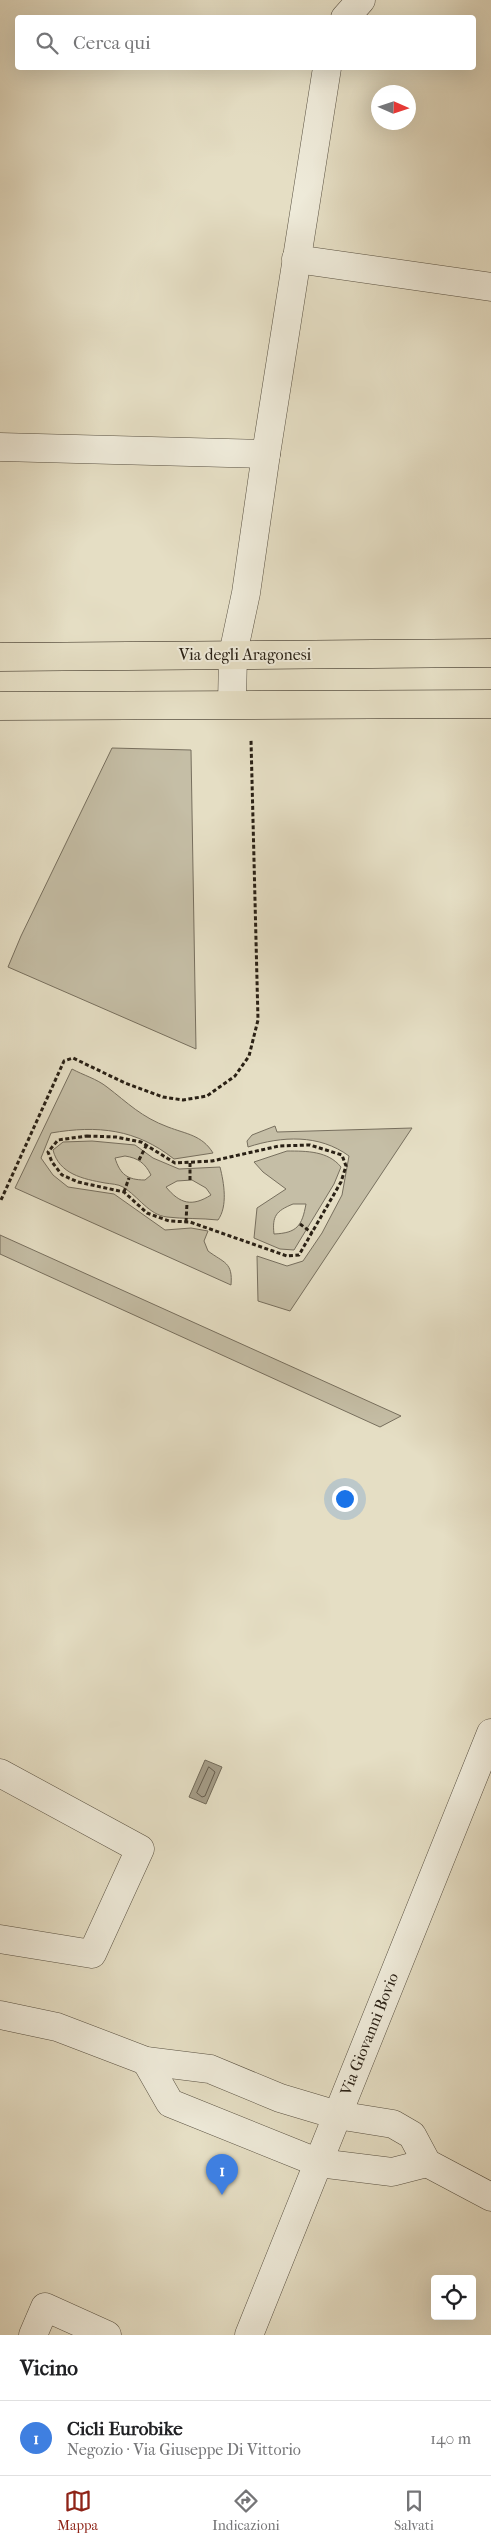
<!DOCTYPE html>
<html lang="it">
<head>
<meta charset="utf-8">
<style>
  :root { --surface:#fff; --page:#f2f2f2; --text:#202124; --muted:#757577; --line:#e0e0e0; --accent:#8f2418 }
  body { margin:0; font-family:"IM FELL French Canon",serif; background:var(--page); color:var(--text) }
  .controls { position:absolute; right:15px; bottom:15px; display:grid; overflow:hidden; border-radius:5px; box-shadow:0 5px 20px #0002 }
  .controls button { width:45px; height:45px; display:grid; place-items:center; padding:0; border:0; border-bottom:1px solid var(--line); background:var(--surface); color:var(--text); font:25px sans-serif }
  .compass { position:absolute; left:371px; top:85px; width:45px; height:45px; border-radius:50%; background:var(--surface); box-shadow:0 5px 20px #0002; rotate:93deg }
  .you { position:absolute; left:344px; top:1498px; width:18px; height:18px; margin:-12px; border:4px solid #fff; border-radius:50%; background:#1a73e8; box-shadow:0 0 0 8px #1a73e833 }
  .badge { display:grid; place-items:center; width:32px; height:32px; border-radius:50%; background:var(--accent); color:#fff; font-size:16px; font-weight:700 }
  .pin { position:absolute; translate:-50% -41px; filter:drop-shadow(0 1px 2px #0008) }
  .pin::after { content:''; position:absolute; top:26px; width:18px; height:15px; background:inherit; clip-path:polygon(0 0,100% 0,50% 100%) }
  .list { margin:0; padding:0; list-style:none }
  h2 { display:flex; justify-content:space-between; align-items:center; height:65px; margin:0; padding:0 20px; font-size:21px }
  h2 small { font-size:16px; font-weight:400; color:var(--muted) }
  .list li { display:grid; grid-template-columns:32px 1fr auto; gap:15px; align-items:center; box-sizing:border-box; height:75px; padding:0 20px; border-top:1px solid var(--line) }
  .list b { display:block; font-size:19px; white-space:nowrap }
  .list p { margin:0; font-size:16px; white-space:nowrap; color:var(--muted) }
  .list em { font-size:16px; font-style:normal; color:var(--muted) }
  .icon { flex:none; width:28px; height:28px; fill:none; stroke:currentColor; stroke-width:2; stroke-linecap:round; stroke-linejoin:round }
  .map { position:relative; flex:none; width:491px; height:2335px; overflow:hidden }
  .search { position:absolute; background:var(--surface); box-shadow:0 5px 20px #0002; left:15px; right:15px; top:15px; height:55px; display:flex; align-items:center; gap:12px; box-sizing:border-box; padding:0 18px; border-radius:5px; color:var(--muted); font-size:19px }
  .sheet { height:140px; background:var(--surface) }
  nav { display:flex; justify-content:space-around; align-items:center; box-sizing:border-box; height:70px; border-top:1px solid var(--line); background:var(--surface); font-size:14px; color:var(--muted) }
  nav a { display:grid; justify-items:center; gap:2px }
  nav .on { color:var(--accent) }
  .map>svg:first-child { display:block }
</style>
</head>
<body>
<div class="map">
<svg width="491" height="2335" viewBox="0 0 491 2335">
  <rect width="100%" height="100%" fill="#e5dec4"/>
  <filter id="stains"><feTurbulence type="fractalNoise" baseFrequency=".004" numOctaves="4"/><feColorMatrix values="0 0 0 0 .2 0 0 0 0 .09 0 0 0 0 .02 0 0 0 .5 -.17"/></filter>
  <radialGradient id="worn" r=".72"><stop offset=".6" stop-color="#630" stop-opacity="0"/><stop offset="1" stop-color="#630" stop-opacity=".3"/></radialGradient>
  <g fill="#c5bea6" stroke="#776f5e" fill-rule="evenodd">
    <polygon points="112,748 191,750 196,1049 8,967 21,936"/>
    <path d="M72 1069C83 1075 97 1079 107 1087 128 1103 141 1117 168 1127 186 1134 202 1135 213 1153L174 1159C136 1129 98 1125 51 1133L41 1158 53 1175 68 1187 114 1194 165 1230 191 1228 208 1231 204 1241 208 1251C224 1263 233 1262 231 1285L15 1188Z"/>
    <path d="M275 1126 277 1132 412 1128 290 1311 258 1301 257 1256 287 1266 303 1261 322 1233 342 1195 349 1156C319 1134 282 1136 248 1147L247 1141 252 1135Z"/>
    <path d="M92 1141 135 1145 153 1158 179 1169 220 1167C224 1183 228 1206 218 1220 201 1218 183 1219 167 1217 149 1215 139 1197 123 1187 118 1184 111 1184 105 1183 83 1179 59 1174 53 1150L63 1142ZM125 1156C138 1158 145 1163 151 1175L145 1180C127 1180 120 1174 115 1158ZM192 1180 206 1188 211 1195C192 1207 180 1204 166 1187L177 1181Z"/>
    <path d="M287 1151C307 1151 328 1151 341 1167L334 1184 294 1250 280 1249 254 1238 257 1208 286 1189 263 1172 254 1162ZM293 1204H306C302 1226 297 1233 274 1234 272 1216 276 1211 293 1204Z"/>
    <polygon points="0,1235 401,1416 380,1427 0,1254"/>
  </g>
  <polygon fill="#a59d88" stroke="#736b5a" points="205,1760 222,1767 206,1804 189,1797"/>
  <g fill="none" stroke-linecap="round" stroke-linejoin="round">
    <polygon stroke="#675e4e" stroke-width="1" points="209,1767 215,1772 205,1796 202,1797 197,1793"/>
    <defs>
      <g id="minor">
        <polyline points="345,18 361,0"/>
        <polyline points="296,259 491,287"/>
        <polyline points="0,447 266,454 327,68"/>
        <polyline points="232,704 233,654 246,593 266,454"/>
        <polyline points="0,1773 140,1849 92,1954 0,1939"/>
        <polyline points="0,2015 57,2027 146,2061 210,2069 280,2098 337,2115 393,2124 412,2135 427,2163 491,2197"/>
        <polyline points="146,2061 170,2103 319,2163 392,2172 427,2163"/>
        <polyline points="33,2335 45,2307 107,2335"/>
        <polyline points="249,2335 491,1733"/>
      </g>
      <g id="major">
        <polyline points="0,657 491,653"/>
        <polyline points="0,706 491,704"/>
      </g>
    </defs>
    <use href="#minor" stroke="#585041" stroke-width="29"/>
    <use href="#major" stroke="#292015" stroke-width="29"/>
    <g stroke="#292015" stroke-width="3" stroke-dasharray="4 2.5" stroke-linecap="butt">
      <polygon points="87,1136 116,1137 141,1142 175,1163 212,1161 279,1146 310,1145 342,1155 346,1166 341,1182 299,1255 287,1256 190,1222 169,1221 147,1213 124,1192 78,1182 62,1175 52,1162 48,1152 58,1140"/>
      <polyline points="139,1160 146,1146"/>
      <polyline points="190,1180 190,1162"/>
      <polyline points="124,1192 129,1178"/>
      <polyline points="1,1200 64,1061 73,1058 125,1083 163,1097 183,1100 207,1096 235,1076 249,1056 258,1020 251,740"/>
      <polyline points="186,1222 187,1203"/>
      <polyline points="300,1224 312,1233"/>
    </g>
    <use href="#minor" stroke="#eeead9" stroke-width="28"/>
    <use href="#major" stroke="#e5dec4" stroke-width="28"/>
  </g>
  <g text-anchor="middle" dominant-baseline="central" stroke-width="4" stroke-linejoin="round" paint-order="stroke">
    <g font-size="16" fill="#292015" stroke="#eeead9">
      <text x="245" y="654">Via degli Aragonesi</text>
      <text transform="translate(369 2034) rotate(-68)">Via Giovanni Bovio</text>
    </g>
  </g>
  <rect width="100%" height="100%" filter="url(#stains)"/>
  <rect width="100%" height="100%" fill="url(#worn)"/>
</svg>
<div class="controls">
<button><svg class="icon" aria-label="locate" viewBox="0 0 24 24"><circle cx="12" cy="12" r="6"/><path d="M12 2v4M12 18v4M2 12h4M18 12h4"/></svg></button>
</div>
<svg class="compass" viewBox="-18 -18 36 36"><path d="M0-13l5 13h-10z" fill="#e53935"/><path d="M0 13l5-13h-10z" fill="#757577"/></svg>
<div class="you"></div>
<div class="pin badge" style="left:222px;top:2195px;background:#3f7fe0">1</div>
<div class="search"><svg class="icon" aria-label="search" viewBox="0 0 24 24"><circle cx="10" cy="10" r="6"/><path d="M15 15l6 6"/></svg>Cerca qui</div>
</div>
<section class="sheet">
<h2>Vicino<small></small></h2>
<ul class="list">
<li><span class="badge" style="background:#3f7fe0">1</span><div><b>Cicli Eurobike</b><p>Negozio · Via Giuseppe Di Vittorio</p></div><em>140 m</em></li>
</ul>
</section>
<nav>
<a class="on"><svg class="icon" aria-label="map" viewBox="0 0 24 24"><path d="M3 6l6-2 6 2 6-2v14l-6 2-6-2-6 2zM9 4v14M15 6v14"/></svg>Mappa</a>
<a><svg class="icon" aria-label="directions" viewBox="0 0 24 24"><path d="M12 3l9 9-9 9-9-9zM9 14v-3h6M13 9l2 2-2 2"/></svg>Indicazioni</a>
<a><svg class="icon" aria-label="saved" viewBox="0 0 24 24"><path d="M7 4h10v16l-5-4-5 4z"/></svg>Salvati</a>
</nav>
</body>
</html>
